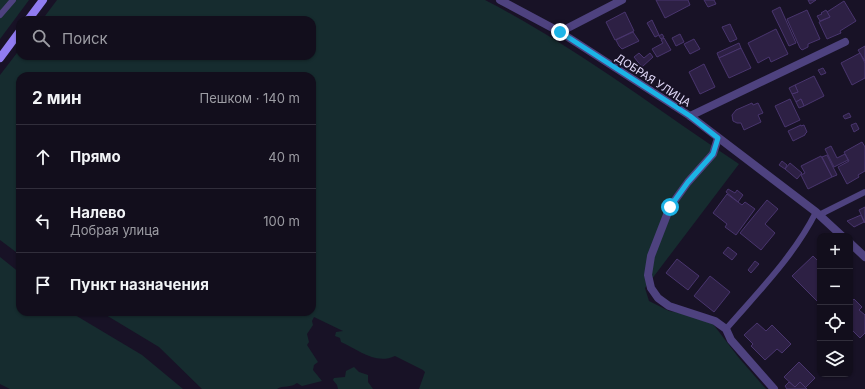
<!DOCTYPE html>
<html lang="ru">
<head>
<meta charset="utf-8">
<style>
  :root { --surface:#120e1c; --page:#1f1c29; --text:#f1f3f6; --muted:#9c9ca3; --line:#312e3b }
  body { margin:0; font-family:Inter,sans-serif; background:var(--page); color:var(--text) }
  .controls { position:absolute; right:12px; bottom:12px; display:grid; overflow:hidden; border-radius:8px; box-shadow:0 1px 3px #0004 }
  .controls button { width:36px; height:36px; display:grid; place-items:center; padding:0; border:0; border-bottom:1px solid var(--line); background:var(--surface); color:var(--text); font:20px sans-serif }
  .stop { position:absolute; width:12px; height:12px; margin:-9px; border:3px solid #1cb3e6; border-radius:50%; background:#fff }
  .stop.end { background:#1cb3e6; border-color:#fff; box-shadow:0 1px 4px #0008 }
  .list { margin:0; padding:0; list-style:none }
  h2 { display:flex; justify-content:space-between; align-items:center; height:52px; margin:0; padding:0 16px; font-size:17px }
  h2 small { font-size:13px; font-weight:400; color:var(--muted) }
  .list li { display:grid; grid-template-columns:26px 1fr auto; gap:12px; align-items:center; box-sizing:border-box; height:64px; padding:0 16px; border-top:1px solid var(--line) }
  .list b { display:block; font-size:15px; white-space:nowrap }
  .list p { margin:0; font-size:13px; white-space:nowrap; color:var(--muted) }
  .list em { font-size:13px; font-style:normal; color:var(--muted) }
  .icon { flex:none; width:22px; height:22px; fill:none; stroke:currentColor; stroke-width:2; stroke-linecap:round; stroke-linejoin:round }
  .map { position:relative; flex:none; width:865px; height:389px; overflow:hidden }
  .search { position:absolute; background:var(--surface); box-shadow:0 1px 3px #0004; left:16px; top:16px; width:300px; height:44px; display:flex; align-items:center; gap:10px; box-sizing:border-box; padding:0 14px; border-radius:12px; color:var(--muted); font-size:15px }
  .panel { position:absolute; background:var(--surface); box-shadow:0 1px 3px #0004; left:16px; top:72px; width:300px; height:244px; border-radius:12px }
  .map>svg:first-child { display:block }
</style>
</head>
<body>
<div class="map">
<svg width="865" height="389" viewBox="0 0 865 389">
  <rect width="100%" height="100%" fill="#181226"/>
  <g fill="#162c2f">
    <polygon points="0,0 29,0 0,39"/>
    <path d="M57 0H485C574 46 655 108 739 164L645 288 649 301 669 311 680 313 713 324 739 358 766 389H419L425 372 423 370 395 356C375 365 359 350 341 342L340 338 335 336 336 332 343 331 314 317 312 321 313 325 307 334 309 342 307 345 318 362 314 365 313 370 322 381 302 386 297 383C291 388 283 385 277 389H202L159 347 101 312H312V76H20V255L0 240V75L20 49V56H312V20H42Z"/>
    <polygon points="0,257 20,273 20,312 70,312 142,355 183,389 10,389 0,384"/>
    <polygon points="354,367 359,372 368,375 368,382 373,389 338,389 337,385 333,380 334,378 345,377 346,371"/>
  </g>
  <g fill="#2d2044" stroke="#49356e">
    <polygon points="656,0 688,0 690,5 665,18"/>
    <polygon points="704,0 714,0 716,4 708,7"/>
    <polygon points="808,0 816,0 810,4"/>
    <polygon points="844,1 856,21 840,31 841,33 827,39 819,22 830,17 827,12"/>
    <polygon points="780,7 796,43 789,46 772,11"/>
    <polygon points="807,10 820,39 808,44 808,47 802,50 800,48 787,19"/>
    <polygon points="826,10 830,17 820,21 817,16 822,14 821,13"/>
    <polygon points="625,12 634,31 615,40 606,22"/>
    <polygon points="652,20 659,35 655,37 647,23"/>
    <polygon points="730,24 737,39 730,42 722,27"/>
    <polygon points="776,29 788,54 771,62 769,57 758,63 748,43"/>
    <polygon points="633,32 639,41 622,49 619,46 616,40"/>
    <polygon points="662,34 664,37 661,39 659,36"/>
    <polygon points="680,34 684,42 676,46 672,38"/>
    <polygon points="664,38 671,50 657,57 652,49 663,43 661,40"/>
    <polygon points="694,39 700,49 690,54 684,44"/>
    <polygon points="739,43 741,48 719,58 717,53"/>
    <polygon points="865,46 865,61 858,50"/>
    <polygon points="741,48 751,68 729,78 719,58"/>
    <polygon points="639,53 644,58 650,53 653,57 642,67 634,57"/>
    <polygon points="860,53 865,63 865,78 852,85 841,63"/>
    <polygon points="704,64 715,87 700,94 689,72"/>
    <polygon points="823,68 826,73 821,75 818,70"/>
    <polygon points="814,76 824,96 804,106 801,99 796,102 792,94 798,92 795,85"/>
    <polygon points="795,85 798,92 792,94 789,88"/>
    <polygon points="790,99 800,120 785,127 775,106"/>
    <polygon points="801,99 804,106 799,108 796,102"/>
    <polygon points="752,103 753,105 758,103 763,113 758,115 761,122 744,130 741,123 737,123 733,121 732,115 736,110"/>
    <polygon points="849,113 851,117 845,119 843,116"/>
    <polygon points="856,123 859,129 854,132 851,125"/>
    <polygon points="801,125 801,126 804,125 807,132 805,134 805,135 793,141 788,131"/>
    <polygon points="862,142 865,147 865,171 858,175 859,177 847,184 838,167 849,161 844,152"/>
    <polygon points="831,146 837,158 845,154 848,160 834,167 825,149"/>
    <polygon points="827,155 837,175 832,177 822,157"/>
    <polygon points="821,156 832,177 808,189 801,175 805,173 801,166"/>
    <polygon points="782,161 787,165 785,169 779,165"/>
    <polygon points="790,163 802,173 797,179 785,169"/>
    <polygon points="728,189 735,193 737,190 743,195 738,202 726,192"/>
    <polygon points="727,194 742,205 745,202 755,209 736,235 725,227 727,224 713,213"/>
    <polygon points="767,200 778,209 765,224 775,233 761,250 740,233"/>
    <polygon points="865,207 865,223 859,210"/>
    <polygon points="861,215 864,222 854,227 847,221"/>
    <polygon points="728,247 737,254 732,260 723,253"/>
    <polygon points="813,256 820,263 820,304 792,276"/>
    <polygon points="677,259 699,276 688,290 666,273"/>
    <polygon points="755,261 759,264 751,273 748,270"/>
    <polygon points="710,276 730,292 714,312 694,296"/>
    <polygon points="854,299 862,307 859,310 865,315 865,333 860,338 850,328 850,303"/>
    <polygon points="757,323 766,331 772,325 791,344 782,353 777,349 765,360 751,346 753,344 744,335"/>
    <polygon points="799,362 815,378 805,388 800,382 795,387 784,377"/>
    <polygon points="789,382 795,387 800,382 807,389 787,389 785,386"/>
  </g>
  <g fill="none" stroke-linecap="round" stroke-linejoin="round">
    <g stroke="#4e427f" stroke-width="6">
      <polyline points="0,15 13,0"/>
      <polyline points="819,215 865,192"/>
      <path d="M726 329C758 292 794 256 816 212"/>
    </g>
    <g stroke="#4e427f" stroke-width="8">
      <polyline points="500,0 560,32 690,116 816,212 842,236"/>
      <polyline points="560,32 622,0"/>
      <polyline points="690,116 845,42"/>
      <polyline points="718,138 713,154 688,182 670,207 651,256 648,275 651,288 658,298 669,306 715,321 726,329 731,340 774,389"/>
      <polyline points="850,243 865,257"/>
    </g>
    <g stroke="#917cf1" stroke-width="8">
      <polyline points="28,20 43,0"/>
      <polyline points="0,58 20,31"/>
    </g>
  </g>
  <g fill="none" stroke-linecap="round" stroke-linejoin="round">
    <polyline stroke="#1cb3e6" stroke-width="5" points="560,32 690,116 718,138 713,154 688,182 670,207"/>
  </g>
  <g text-anchor="middle" dominant-baseline="central" stroke-width="4" stroke-linejoin="round" paint-order="stroke">
    <g font-size="11" fill="#e3dbfb" stroke="#181226">
      <text transform="translate(653 80) rotate(33)">ДОБРАЯ УЛИЦА</text>
    </g>
  </g>
</svg>
<div class="controls">
<button>+</button>
<button>−</button>
<button><svg class="icon" aria-label="locate" viewBox="0 0 24 24"><circle cx="12" cy="12" r="6"/><path d="M12 2v4M12 18v4M2 12h4M18 12h4"/></svg></button>
<button><svg class="icon" aria-label="layers" viewBox="0 0 24 24"><path d="M12 4l9 5-9 5-9-5zM3 14l9 5 9-5"/></svg></button>
</div>
<div class="stop" style="left:670px;top:207px"></div>
<div class="stop end" style="left:560px;top:32px"></div>
<div class="search"><svg class="icon" aria-label="search" viewBox="0 0 24 24"><circle cx="10" cy="10" r="6"/><path d="M15 15l6 6"/></svg>Поиск</div>
<section class="panel">
<h2>2 мин<small>Пешком · 140 m</small></h2>
<ul class="list">
<li><svg class="icon" aria-label="ahead" viewBox="0 0 24 24"><path d="M12 20V5M6 11l6-6 6 6"/></svg><div><b>Прямо</b></div><em>40 m</em></li>
<li><svg class="icon" aria-label="left" viewBox="0 0 24 24"><path d="M17 20v-9H6M10 6l-5 5 5 5"/></svg><div><b>Налево</b><p>Добрая улица</p></div><em>100 m</em></li>
<li><svg class="icon" aria-label="arrive" viewBox="0 0 24 24"><path d="M6 21V4h12l-3 4 3 4H6"/></svg><div><b>Пункт назначения</b></div></li>
</ul>
</section>
</div>
</body>
</html>
